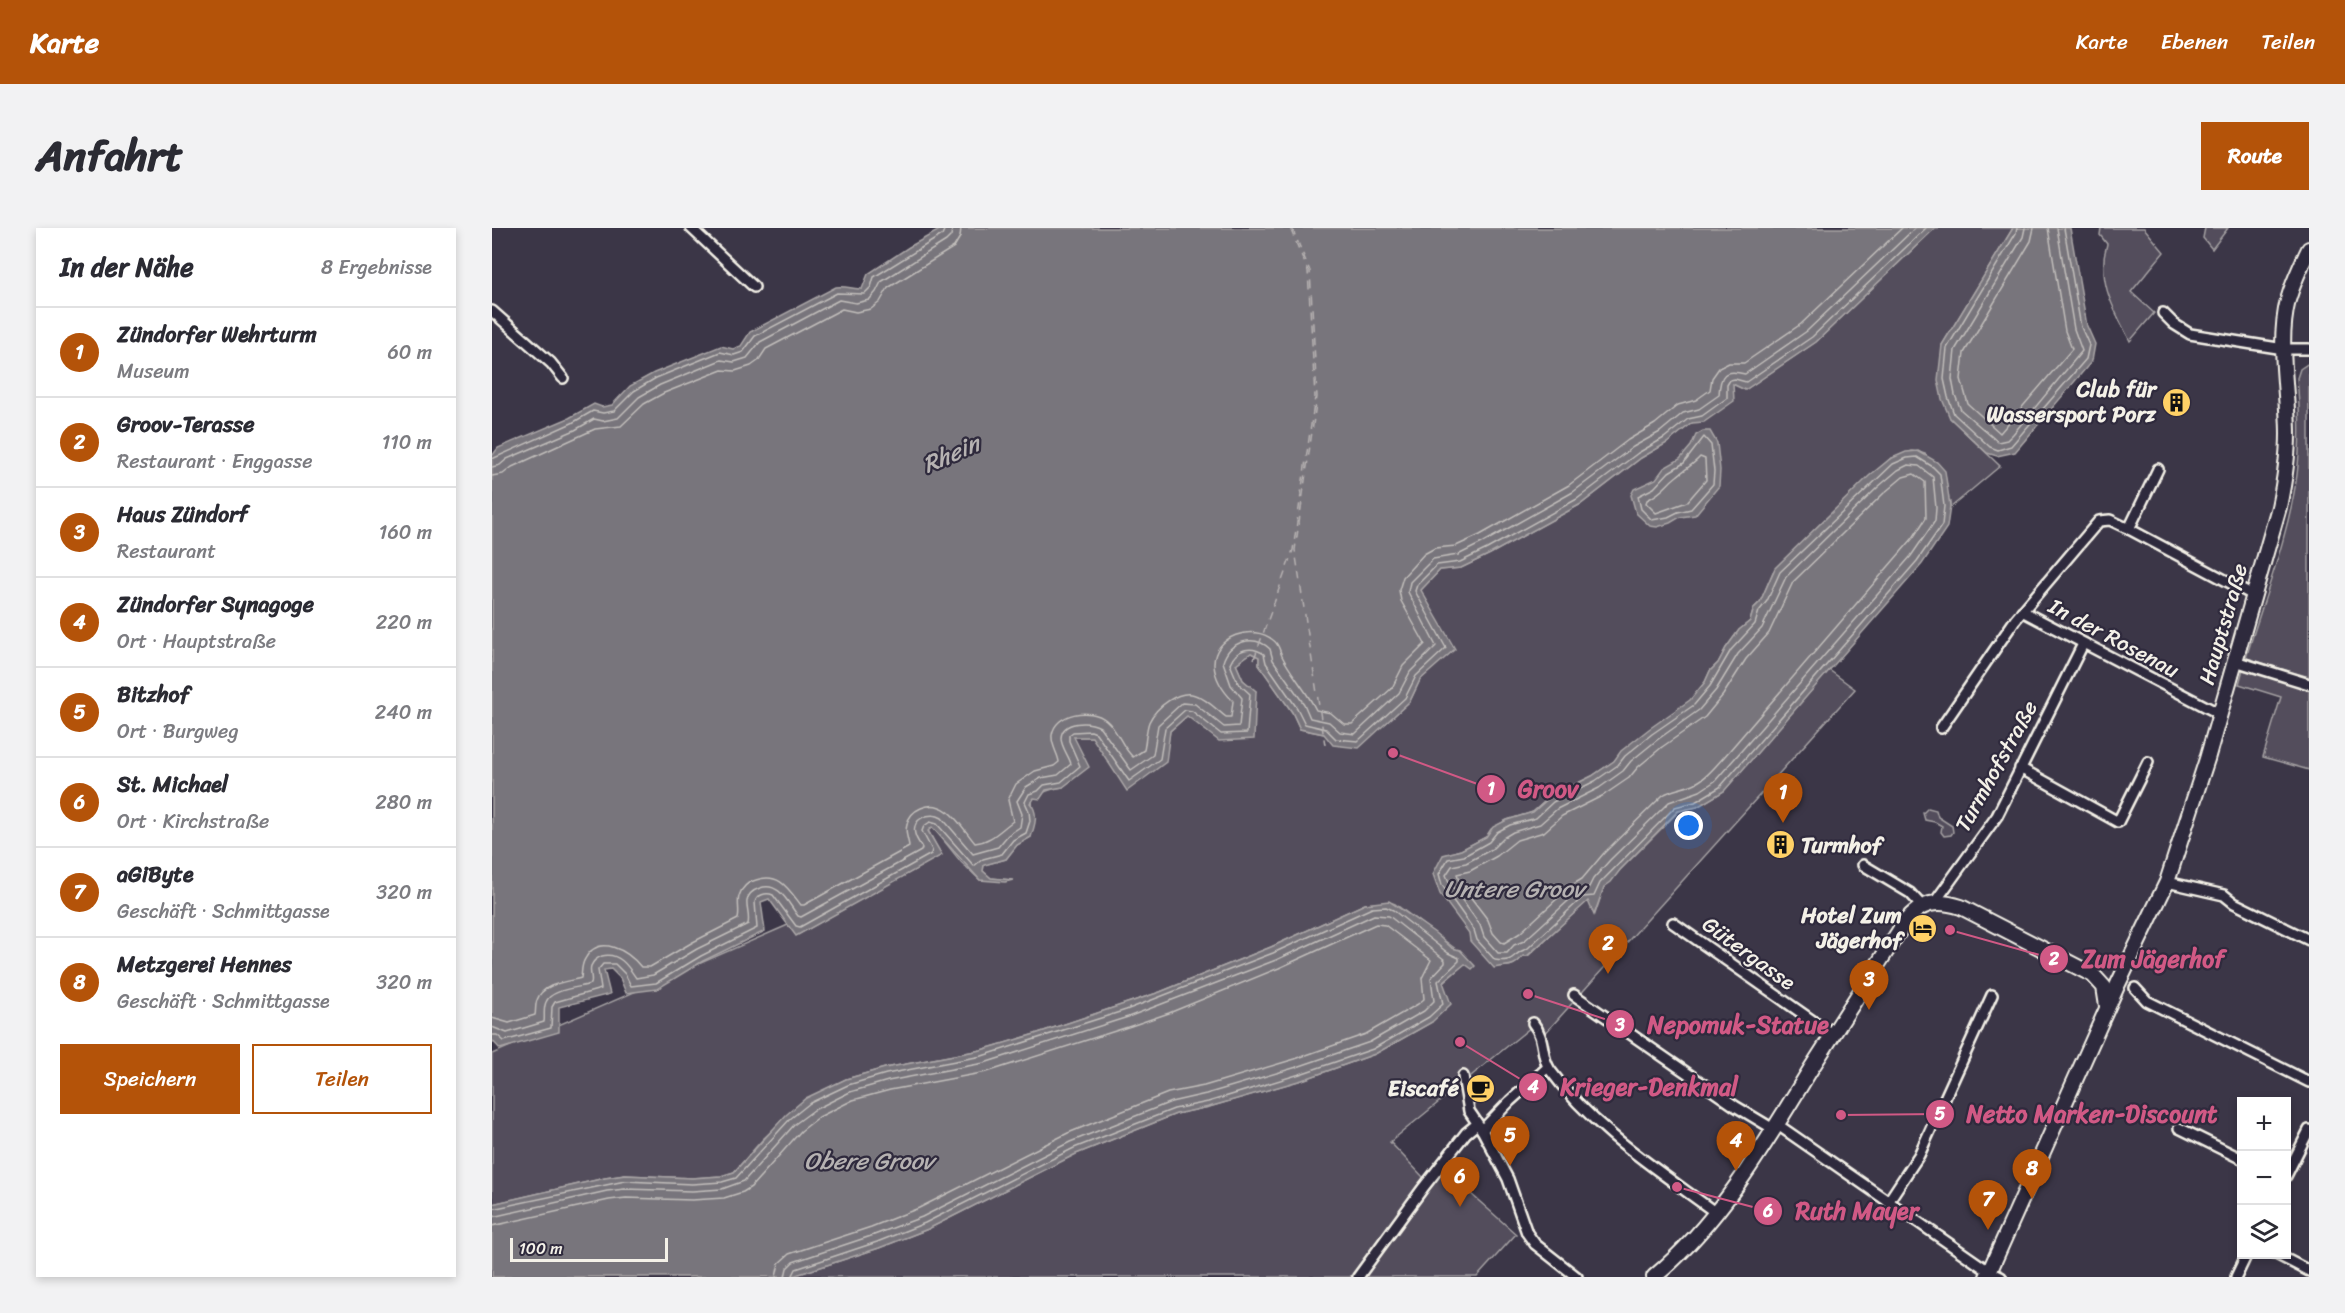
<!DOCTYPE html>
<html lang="de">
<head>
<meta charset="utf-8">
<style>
  :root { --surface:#fff; --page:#f2f2f3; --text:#2b2b33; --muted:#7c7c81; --line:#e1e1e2; --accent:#b45309 }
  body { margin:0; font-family:Sriracha,sans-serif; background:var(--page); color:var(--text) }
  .controls { position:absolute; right:18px; bottom:18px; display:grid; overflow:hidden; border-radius:0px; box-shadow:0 3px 9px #0003 }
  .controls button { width:54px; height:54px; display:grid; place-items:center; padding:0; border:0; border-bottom:2px solid var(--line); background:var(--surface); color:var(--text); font:30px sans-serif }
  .scale { position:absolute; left:18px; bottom:15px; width:158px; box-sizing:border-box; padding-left:6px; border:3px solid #f4f1e8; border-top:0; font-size:16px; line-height:21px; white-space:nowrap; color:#f4f1e8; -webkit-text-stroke:4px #2f2a3d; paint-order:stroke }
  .you { position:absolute; left:1197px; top:598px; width:21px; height:21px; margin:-15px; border:4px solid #fff; border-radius:50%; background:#1a73e8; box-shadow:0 0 0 9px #1a73e833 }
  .badge { display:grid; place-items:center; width:39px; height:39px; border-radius:50%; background:var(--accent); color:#fff; font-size:20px; font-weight:700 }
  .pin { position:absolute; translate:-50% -50px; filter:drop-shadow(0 2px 3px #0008) }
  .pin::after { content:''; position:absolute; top:32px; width:21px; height:18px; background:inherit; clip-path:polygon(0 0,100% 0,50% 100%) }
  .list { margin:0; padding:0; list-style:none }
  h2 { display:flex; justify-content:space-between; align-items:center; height:78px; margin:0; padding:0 24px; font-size:26px }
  h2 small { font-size:20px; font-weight:400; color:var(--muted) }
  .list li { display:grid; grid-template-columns:39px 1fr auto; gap:18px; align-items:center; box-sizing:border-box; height:90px; padding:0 24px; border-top:2px solid var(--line) }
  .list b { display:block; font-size:22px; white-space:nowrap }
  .list p { margin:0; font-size:20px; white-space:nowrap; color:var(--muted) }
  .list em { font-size:20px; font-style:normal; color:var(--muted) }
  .actions { display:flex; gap:12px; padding:18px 24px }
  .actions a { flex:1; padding:14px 0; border:2px solid var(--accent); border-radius:0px; text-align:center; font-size:21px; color:var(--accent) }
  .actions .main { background:var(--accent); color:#fff }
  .icon { flex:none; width:33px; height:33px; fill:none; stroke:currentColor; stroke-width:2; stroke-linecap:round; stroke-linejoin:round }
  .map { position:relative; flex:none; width:1817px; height:1049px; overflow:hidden; border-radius:0px }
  header { display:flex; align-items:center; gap:36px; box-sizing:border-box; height:84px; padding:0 30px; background:var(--accent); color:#fff }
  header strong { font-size:28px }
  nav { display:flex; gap:33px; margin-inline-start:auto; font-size:21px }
  .intro { display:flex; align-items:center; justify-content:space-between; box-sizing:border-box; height:144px; padding:0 36px }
  h1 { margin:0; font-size:42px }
  .button { padding:15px 27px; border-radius:0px; background:var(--accent); color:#fff; font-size:21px; font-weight:700 }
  main { display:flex; gap:36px; padding:0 36px }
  aside { flex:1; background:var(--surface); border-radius:0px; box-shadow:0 3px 9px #0003 }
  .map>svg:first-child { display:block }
</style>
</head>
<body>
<header>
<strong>Karte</strong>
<nav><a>Karte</a><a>Ebenen</a><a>Teilen</a></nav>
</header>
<div class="intro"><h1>Anfahrt</h1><a class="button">Route</a></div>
<main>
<aside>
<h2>In der Nähe<small>8 Ergebnisse</small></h2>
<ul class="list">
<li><span class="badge">1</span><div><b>Zündorfer Wehrturm</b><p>Museum</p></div><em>60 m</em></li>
<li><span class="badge">2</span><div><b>Groov-Terasse</b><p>Restaurant · Enggasse</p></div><em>110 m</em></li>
<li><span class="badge">3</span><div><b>Haus Zündorf</b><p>Restaurant</p></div><em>160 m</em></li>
<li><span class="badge">4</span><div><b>Zündorfer Synagoge</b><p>Ort · Hauptstraße</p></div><em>220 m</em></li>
<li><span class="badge">5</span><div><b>Bitzhof</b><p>Ort · Burgweg</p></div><em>240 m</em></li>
<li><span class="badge">6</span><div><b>St. Michael</b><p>Ort · Kirchstraße</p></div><em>280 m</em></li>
<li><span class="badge">7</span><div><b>aGiByte</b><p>Geschäft · Schmittgasse</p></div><em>320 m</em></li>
<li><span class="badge">8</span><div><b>Metzgerei Hennes</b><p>Geschäft · Schmittgasse</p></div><em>320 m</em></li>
</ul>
<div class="actions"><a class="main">Speichern</a><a>Teilen</a></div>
</aside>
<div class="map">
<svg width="1817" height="1049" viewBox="0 0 1817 1049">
  <rect width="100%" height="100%" fill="#3b3647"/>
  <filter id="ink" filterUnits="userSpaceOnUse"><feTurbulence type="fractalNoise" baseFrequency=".0167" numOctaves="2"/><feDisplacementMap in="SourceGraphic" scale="12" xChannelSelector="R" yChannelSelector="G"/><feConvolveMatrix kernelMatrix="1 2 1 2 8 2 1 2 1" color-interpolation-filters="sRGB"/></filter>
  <g filter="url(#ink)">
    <g fill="#534e5c" stroke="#a4a0a2" stroke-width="1.5">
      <path d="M1443 0H1521L1450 117 1458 190 1508 238 1458 280V274L1433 226 1420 223 1398 231 1333 291 1281 344 1268 374 1262 380 1258 393 1247 402 1234 420 1226 435 1218 443 1213 454 1199 472 1136 518 1122 533 1100 548 1058 569 1041 584 1015 592 999 601 994 609 969 622 964 623 978 709 1003 739C1017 738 1022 739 1031 728H1036L1096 672 1103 686 1112 659 1128 642 1187 583 1205 579 1232 563 1337 442 1363 461 1048 811 1039 799 898 914 932 950 858 1049H298L387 1020 436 1001 584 926 684 886 717 879 810 852 883 826 940 794 951 755 973 735 965 722 903 676 898 674 873 676 779 719 668 764 543 806 489 822 393 840 354 851 314 871 271 911 242 944 229 948 200 950 133 947 113 950 0 976V826L296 697 305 707 449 627 436 602 441 599 469 634 488 652H519L499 650 491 643 492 637 514 631 525 617 539 609C538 575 532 566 571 559L581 509H600L673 534 678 503 696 487 727 512 764 463 751 452 744 436 759 425 767 429V437L800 484 808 501 832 506 894 495 918 473 928 452 939 440 929 362 948 342 969 340 998 326 1089 276 1149 230 1175 215 1200 195 1240 156 1253 162 1324 114Z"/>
      <path d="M1609 0H1652L1672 24 1639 64 1662 85 1638 113C1622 82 1604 52 1615 16L1608 7Z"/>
      <polygon points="1713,0 1736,0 1720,21 1711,10"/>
      <path d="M1817 135V449L1754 430C1772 370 1796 310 1805 247 1809 216 1808 182 1805 150L1808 141Z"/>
      <polygon points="1751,441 1817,461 1817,542 1771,529 1789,469 1747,456"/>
      <polygon points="1436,580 1444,582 1446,589 1460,598 1461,604 1459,607 1452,608 1449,604 1450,598 1443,594 1433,592 1431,585"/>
      <polygon points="951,941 1024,1006 985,1049 869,1049"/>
    </g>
    <g fill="#78747b" stroke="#aaa6a7" stroke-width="1.5">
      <path d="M451 0H1443L1324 114 1253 162 1241 156 1242 173 1212 194 1200 195 1175 215 1149 230 1089 276 998 326 969 340 948 342 929 362 963 421 928 452 918 473 867 520 841 517 832 506 808 501 800 484 767 437V429L759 425 744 436 751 452 764 463 762 511 727 513 695 488 678 503 674 534 635 563 600 509H582L597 539 571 559 554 562 548 571 542 570 538 575C547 585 543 597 539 609L525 617 514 631 492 637 491 643 499 650 521 652 513 654 488 652 440 599 436 603 450 627 304 708 277 671 269 674 273 703 211 733 165 761 134 765 128 750 119 741 112 742 118 766 67 779V804L8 821 0 812V228L6 220 77 190 102 176 110 179 120 177 138 158 162 145 229 118 241 121 249 118 258 104 344 59C354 58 362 61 370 61L376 46 417 19Z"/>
      <polygon points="1521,0 1578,0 1595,98 1603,116 1600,133 1523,224 1505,228 1495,225 1458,190 1450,171 1446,152 1450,117"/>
      <polygon points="1211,203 1218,203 1225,215 1228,242 1227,258 1203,287 1188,289 1178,295 1165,299 1158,298 1144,285 1139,267 1142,261 1164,251 1172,240 1188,231 1199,218 1204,207"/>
      <path d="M1426 223 1445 234 1453 243 1458 278 1455 299 1430 336 1232 563 1205 579 1186 583 1128 642 1119 654 1112 659 1102 687 1096 673 1035 728H1031C1020 742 1015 736 1002 740L978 713 977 705 948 666 941 646 951 627 969 622 994 609 1001 599 1015 592 1041 584 1058 569 1100 548 1122 533 1129 523 1157 501 1198 472 1213 454 1218 443 1226 435 1234 420 1247 402 1258 393 1262 380 1268 374 1283 340 1377 248 1398 231 1414 224Z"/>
      <polygon points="897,673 943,705 960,720 968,722 983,738 980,741 973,736 951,754 959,776 940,794 883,826 810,852 717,879 684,886 584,926 436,1001 387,1020 298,1049 0,1049 0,976 113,950 133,947 200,950 229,948 242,944 294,887 314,870 354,851 393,840 489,822 543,806 668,764 779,719 873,676"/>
    </g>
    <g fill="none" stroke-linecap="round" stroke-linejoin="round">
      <g stroke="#c2bfbc" stroke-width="1.5">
        <polyline points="1525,0 1524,5 1455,120 1452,151 1456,169 1462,186 1498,219 1506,222 1519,218 1594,131 1597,117 1589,99 1572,0"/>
        <polyline points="1533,0 1531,9 1463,122 1460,151 1463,167 1469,182 1506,214 1515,212 1521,206 1590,123 1582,101 1565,0"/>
        <polyline points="1542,0 1539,13 1472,125 1469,151 1476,176 1508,205 1580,121 1573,103 1556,0"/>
        <polygon points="1212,209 1219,217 1222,243 1221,256 1199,281 1186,284 1176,289 1160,292 1149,281 1146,268 1162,260 1177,244 1192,235"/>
        <path d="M1208 229 1213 231 1214 252 1195 274 1164 285 1154 275 1155 272C1173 263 1172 258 1185 248 1193 241 1201 237 1208 229Z"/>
        <path d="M1425 229 1441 239 1448 246 1452 278 1450 297 1425 333 1228 559 1203 574 1183 579 1108 655 1102 668 1091 669 1035 721C1019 725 1025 735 1003 732L985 712 982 702 950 657 947 646 956 631 972 628 997 614 1005 604 1018 597 1044 590 1061 574 1103 553 1126 537 1133 528 1160 506 1202 477 1218 458 1239 422 1263 396 1267 383 1275 373 1288 344 1401 236 1415 230Z"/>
        <polyline points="0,231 80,195 101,183 111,185 122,183 142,163 164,150 228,124 242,127 251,124 263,108 345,65 372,66 379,59 382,49 450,7 453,0"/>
        <polygon points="1416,237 1427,238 1441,249 1444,280 1443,293 1419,328 1223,553 1208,563 1177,574 1118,632 1101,651 1097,659 1086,664 1032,713 1022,717 1015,725 1006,725 992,709 988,697 957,654 954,647 960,638 974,635 1000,621 1011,610 1021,604 1048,596 1065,581 1107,560 1131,543 1139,533 1165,512 1207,482 1224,462 1246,426 1270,400 1294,349 1386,259 1406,242"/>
        <polyline points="0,239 8,237 15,231 83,202 102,191 111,193 126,190 147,169 168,157 229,132 242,134 255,130 268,114 347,72 364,75 377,72 384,64 389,54 454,13 459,8 460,0"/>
        <path d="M1422 246 1433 254 1434 290 1421 310 1232 529C1222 540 1213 552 1199 557 1189 561 1180 561 1171 567L1112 625 1090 651 1080 657 1028 705 1012 715 1009 714 1001 705 996 692 967 654 965 646 978 643 1005 628 1025 612 1052 604 1070 588 1112 567 1137 550 1146 539 1170 519 1213 489 1231 467 1254 431 1277 405 1301 354 1392 265 1411 249Z"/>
        <polyline points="0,248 11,246 20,239 103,201 129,198 152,176 172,165 230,142 243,143 259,138 266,133 274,121 350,81 364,84 379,81 388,74 396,60 462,19 468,9 469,0"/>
        <path d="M0 790 17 795 43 787C44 783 43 777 45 772 51 755 74 754 89 750 90 744 89 737 93 731 107 705 136 723 149 739H158L201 714 246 691C248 683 245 675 247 668 250 659 256 654 264 652 287 644 296 660 309 677H312L417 619C417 612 412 605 415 597 416 589 422 583 429 580 454 568 470 600 483 615 500 613 507 603 521 593L516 572 524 556 543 543 562 538 567 534C566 525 559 518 560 507 563 485 598 479 614 492 626 502 630 520 641 529L652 522C654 513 654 502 657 494 664 479 687 461 703 467 715 471 725 482 734 489H739L741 473C732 464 723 451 722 437 721 408 761 395 781 412 787 416 787 421 790 428 799 446 815 463 824 482L839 485 852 496H860L900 460 911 438 933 416 909 373 907 362 911 349 932 326 943 320 964 318 988 307 1077 257 1136 212 1163 196 1186 177 1204 172 1218 162 1220 150 1227 140 1237 135H1252L1309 96 1410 0"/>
        <path d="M0 799 15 805 52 794C53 788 51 781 54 774 59 761 87 760 99 756 101 750 97 744 99 738 101 733 105 730 110 728 127 724 136 738 144 750L161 747 205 721 256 696C258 688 254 680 255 673 256 665 262 662 268 660 287 653 296 675 306 688L309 689 429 623 430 620C428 616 424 611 423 606 419 590 439 583 450 590L481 626 506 619 516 607 528 599 530 586 525 573 534 559 549 550 566 547 579 536C577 528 569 519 569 510 570 492 597 493 608 499L639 542 661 527 666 497 690 475 703 476 732 499 747 498 750 470 739 457 731 434C737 413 762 406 778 421L781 432 812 476 818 490 837 494 848 504 863 506 907 465 918 444 944 418 916 364 918 354 941 331 966 327 992 314 1081 264 1141 219 1168 204 1191 185 1207 181 1227 167C1228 146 1232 141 1253 146L1315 103 1423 0"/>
        <path d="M0 807H5L12 813 59 800 60 779 63 774 109 761 106 742 111 736H123L133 746 139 758 164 755 209 728 265 700 263 674C265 667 274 664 281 667L304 698 308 699 439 626 440 622 430 603 432 598 438 594 445 596 482 638 491 631 510 626 521 612 534 605 538 593 537 583 533 574 537 566 546 563 552 557 569 554 588 538 577 513V507L581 504 599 503 604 505 637 553 668 531 673 500 693 482 700 483 729 506 755 505 758 466 746 455 738 436C744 421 759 417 772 426L774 435 805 480 813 496 834 501 844 511 866 513 913 470 924 448 954 420 923 363 925 357 945 337 968 334 995 321 1085 271 1146 225 1172 210 1196 191 1210 188 1235 170V157L1238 152 1243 151 1254 154 1320 109 1434 0"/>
        <polyline points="0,981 133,953 200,956 230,954 244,950 298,891 318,875 356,857 394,846 490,828 634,782 781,725 880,680 894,679 901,682 956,725 967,730 967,733 946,753 951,776 937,789 881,821 808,846 716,874 682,881 582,920 433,995 385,1014 304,1041 300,1049"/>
        <polyline points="0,989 115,963 133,961 200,963 230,961 252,953 303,896 322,882 358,864 396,853 492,835 636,789 784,732 882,687 897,688 953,732 953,735 939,750 942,773 932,783 878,814 805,839 714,866 679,874 578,914 430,989 382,1007 301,1034 295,1040 293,1049"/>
        <polyline points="0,998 117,972 134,970 200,972 232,970 251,964 259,959 309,903 327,889 361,872 398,862 495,844 639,798 677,785 787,740 884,696 893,697 939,732 930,750 932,771 926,776 874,806 803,831 712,858 676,865 576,905 427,980 379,999 297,1026 287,1035 284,1049"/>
      </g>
      <g stroke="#b6b2b2" stroke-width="1.5" stroke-dasharray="8 6" stroke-linecap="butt">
        <polyline points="800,0 818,43 825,169 803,322 833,517"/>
        <polyline points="762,431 801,322 823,169 816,43 798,0"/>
      </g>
      <defs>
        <g id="street">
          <polyline points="199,0 262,59"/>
          <polyline points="0,83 59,135 71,150"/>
          <polyline points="1671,85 1682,96 1698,106 1792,121 1817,121"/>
          <polyline points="1637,301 1666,241"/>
          <polyline points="1530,383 1728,486"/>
          <polyline points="1743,433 1817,456"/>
          <polyline points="1449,500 1523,392 1607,293 1618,292 1637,301 1761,367"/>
          <polyline points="1528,540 1626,594 1656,534"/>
          <polyline points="1371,637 1418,665 1430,678"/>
          <polyline points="1675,654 1732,667 1742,675 1817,712"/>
          <polyline points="1443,674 1505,588 1591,416"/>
          <polyline points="1181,695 1341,807"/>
          <polyline points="1643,760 1655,773 1817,854"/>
          <polyline points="1082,767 1243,878 1283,902"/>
          <path d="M1041 795C1054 811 1048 828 1058 842 1101 901 1166 942 1224 985"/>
          <polyline points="971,848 977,883 990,902 1016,951 1035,1005 1043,1016 1085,1049"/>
          <polyline points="1286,897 1498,1044 1509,1049"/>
          <polyline points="1687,900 1750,931"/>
          <polyline points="990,902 1018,873 1056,839"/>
          <polyline points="1794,948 1817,902"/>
          <polyline points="1396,974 1427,927 1500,767"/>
          <polyline points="1784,1026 1817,1043"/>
          <polyline points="866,1049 931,960 974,905 985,896"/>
          <polyline points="1744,1049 1755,1026"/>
        </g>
        <g id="secondary">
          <path d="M1162 1049C1230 992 1274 914 1320 839 1351 790 1382 742 1413 694 1429 674 1445 671 1469 679L1601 747 1612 759 1615 778"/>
          <path d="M1495 1049 1626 756 1675 654 1715 531 1787 279C1792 255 1796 231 1796 206 1796 163 1785 115 1796 72 1801 55 1809 37 1817 21"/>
        </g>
      </defs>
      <use href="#street" stroke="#f4f1e8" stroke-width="14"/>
      <use href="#secondary" stroke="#f4f1e8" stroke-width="18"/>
      <use href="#street" stroke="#2f2a3d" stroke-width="9"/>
      <use href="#secondary" stroke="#2f2a3d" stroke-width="14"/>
    </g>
  </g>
  <defs>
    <symbol id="building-disc" viewBox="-11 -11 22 22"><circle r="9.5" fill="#ffd166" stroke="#2f2a3d"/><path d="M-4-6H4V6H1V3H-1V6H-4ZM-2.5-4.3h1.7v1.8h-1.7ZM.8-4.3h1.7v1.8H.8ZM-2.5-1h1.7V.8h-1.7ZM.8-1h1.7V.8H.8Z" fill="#111"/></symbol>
    <symbol id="hotel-disc" viewBox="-11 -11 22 22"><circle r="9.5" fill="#ffd166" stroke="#2f2a3d"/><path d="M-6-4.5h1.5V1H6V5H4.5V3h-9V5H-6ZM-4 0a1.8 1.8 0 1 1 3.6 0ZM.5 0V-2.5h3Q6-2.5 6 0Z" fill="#111"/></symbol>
    <symbol id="cafe-disc" viewBox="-11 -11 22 22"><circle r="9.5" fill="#ffd166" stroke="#2f2a3d"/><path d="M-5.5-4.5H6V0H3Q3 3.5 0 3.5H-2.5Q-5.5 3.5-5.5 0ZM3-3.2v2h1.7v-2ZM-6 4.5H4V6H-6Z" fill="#111"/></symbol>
  </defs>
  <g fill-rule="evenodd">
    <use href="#building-disc" x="1668" y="158" width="33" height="33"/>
    <use href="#building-disc" x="1272" y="600" width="33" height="33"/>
    <use href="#hotel-disc" x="1414" y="684" width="33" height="33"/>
    <use href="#cafe-disc" x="972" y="844" width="33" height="33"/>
  </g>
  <g text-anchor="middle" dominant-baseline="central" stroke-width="4.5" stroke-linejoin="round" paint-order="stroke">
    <g font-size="22" font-weight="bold" fill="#f4f1e8" stroke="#2f2a3d" text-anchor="end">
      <text x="1664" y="161">Club für<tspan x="1664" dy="25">Wassersport Porz</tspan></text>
      <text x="1309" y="617" text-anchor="start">Turmhof</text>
      <text x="1410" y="687">Hotel Zum<tspan x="1410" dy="25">Jägerhof</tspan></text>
      <text x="967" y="860">Eiscafé</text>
    </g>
    <g font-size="22" fill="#f4f1e8" stroke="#2f2a3d">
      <text transform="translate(1731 396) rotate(-74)">Hauptstraße</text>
      <text transform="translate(1622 410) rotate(28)">In der Rosenau</text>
      <text transform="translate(1504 538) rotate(-61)">Turmhofstraße</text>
      <text transform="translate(1257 725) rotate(36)">Gütergasse</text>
    </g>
    <g font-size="24" font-style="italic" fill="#b6b2b2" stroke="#2f2a3d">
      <text transform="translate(459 226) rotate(-24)">Rhein</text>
      <text x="1022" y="661">Untere Groov</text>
      <text x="377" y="933">Obere Groov</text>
    </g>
  </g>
  <path fill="none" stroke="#d15985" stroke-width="2" d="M901 525L999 561M1458 702L1562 731M1036 766L1128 796M968 814L1041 859M1349 887L1448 886M1185 959L1276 983"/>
  <g fill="#d15985" stroke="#2f2a3d" stroke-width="2">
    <circle cx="901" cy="525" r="6"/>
    <circle cx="1458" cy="702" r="6"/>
    <circle cx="1036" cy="766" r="6"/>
    <circle cx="968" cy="814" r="6"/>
    <circle cx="1349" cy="887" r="6"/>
    <circle cx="1185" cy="959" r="6"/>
    <circle cx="999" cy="561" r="15"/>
    <circle cx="1562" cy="731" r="15"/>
    <circle cx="1128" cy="796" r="15"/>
    <circle cx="1041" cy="859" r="15"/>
    <circle cx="1448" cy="886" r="15"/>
    <circle cx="1276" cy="983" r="15"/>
  </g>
  <g font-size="18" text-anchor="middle" font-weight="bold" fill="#fff">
    <text x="999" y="567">1</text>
    <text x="1562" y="737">2</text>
    <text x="1128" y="803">3</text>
    <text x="1041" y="865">4</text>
    <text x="1448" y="892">5</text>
    <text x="1276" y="989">6</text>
  </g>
  <g font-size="24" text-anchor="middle" font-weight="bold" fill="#d15985" stroke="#2f2a3d" stroke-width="4.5" stroke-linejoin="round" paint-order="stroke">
    <text x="1056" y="569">Groov</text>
    <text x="1661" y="739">Zum Jägerhof</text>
    <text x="1246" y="805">Nepomuk-Statue</text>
    <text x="1157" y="867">Krieger-Denkmal</text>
    <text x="1600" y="894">Netto Marken-Discount</text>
    <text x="1365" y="991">Ruth Mayer</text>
  </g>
</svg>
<div class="controls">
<button>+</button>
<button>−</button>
<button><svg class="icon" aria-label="layers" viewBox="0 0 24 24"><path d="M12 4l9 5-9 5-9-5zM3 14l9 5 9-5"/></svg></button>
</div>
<div class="scale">100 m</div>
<div class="you"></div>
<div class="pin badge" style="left:1291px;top:595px">1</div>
<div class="pin badge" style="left:1116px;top:746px">2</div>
<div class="pin badge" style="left:1377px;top:782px">3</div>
<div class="pin badge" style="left:1244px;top:943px">4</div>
<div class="pin badge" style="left:1018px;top:938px">5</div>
<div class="pin badge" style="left:968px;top:979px">6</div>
<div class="pin badge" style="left:1496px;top:1002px">7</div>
<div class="pin badge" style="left:1540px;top:971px">8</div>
</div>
</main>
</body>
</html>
